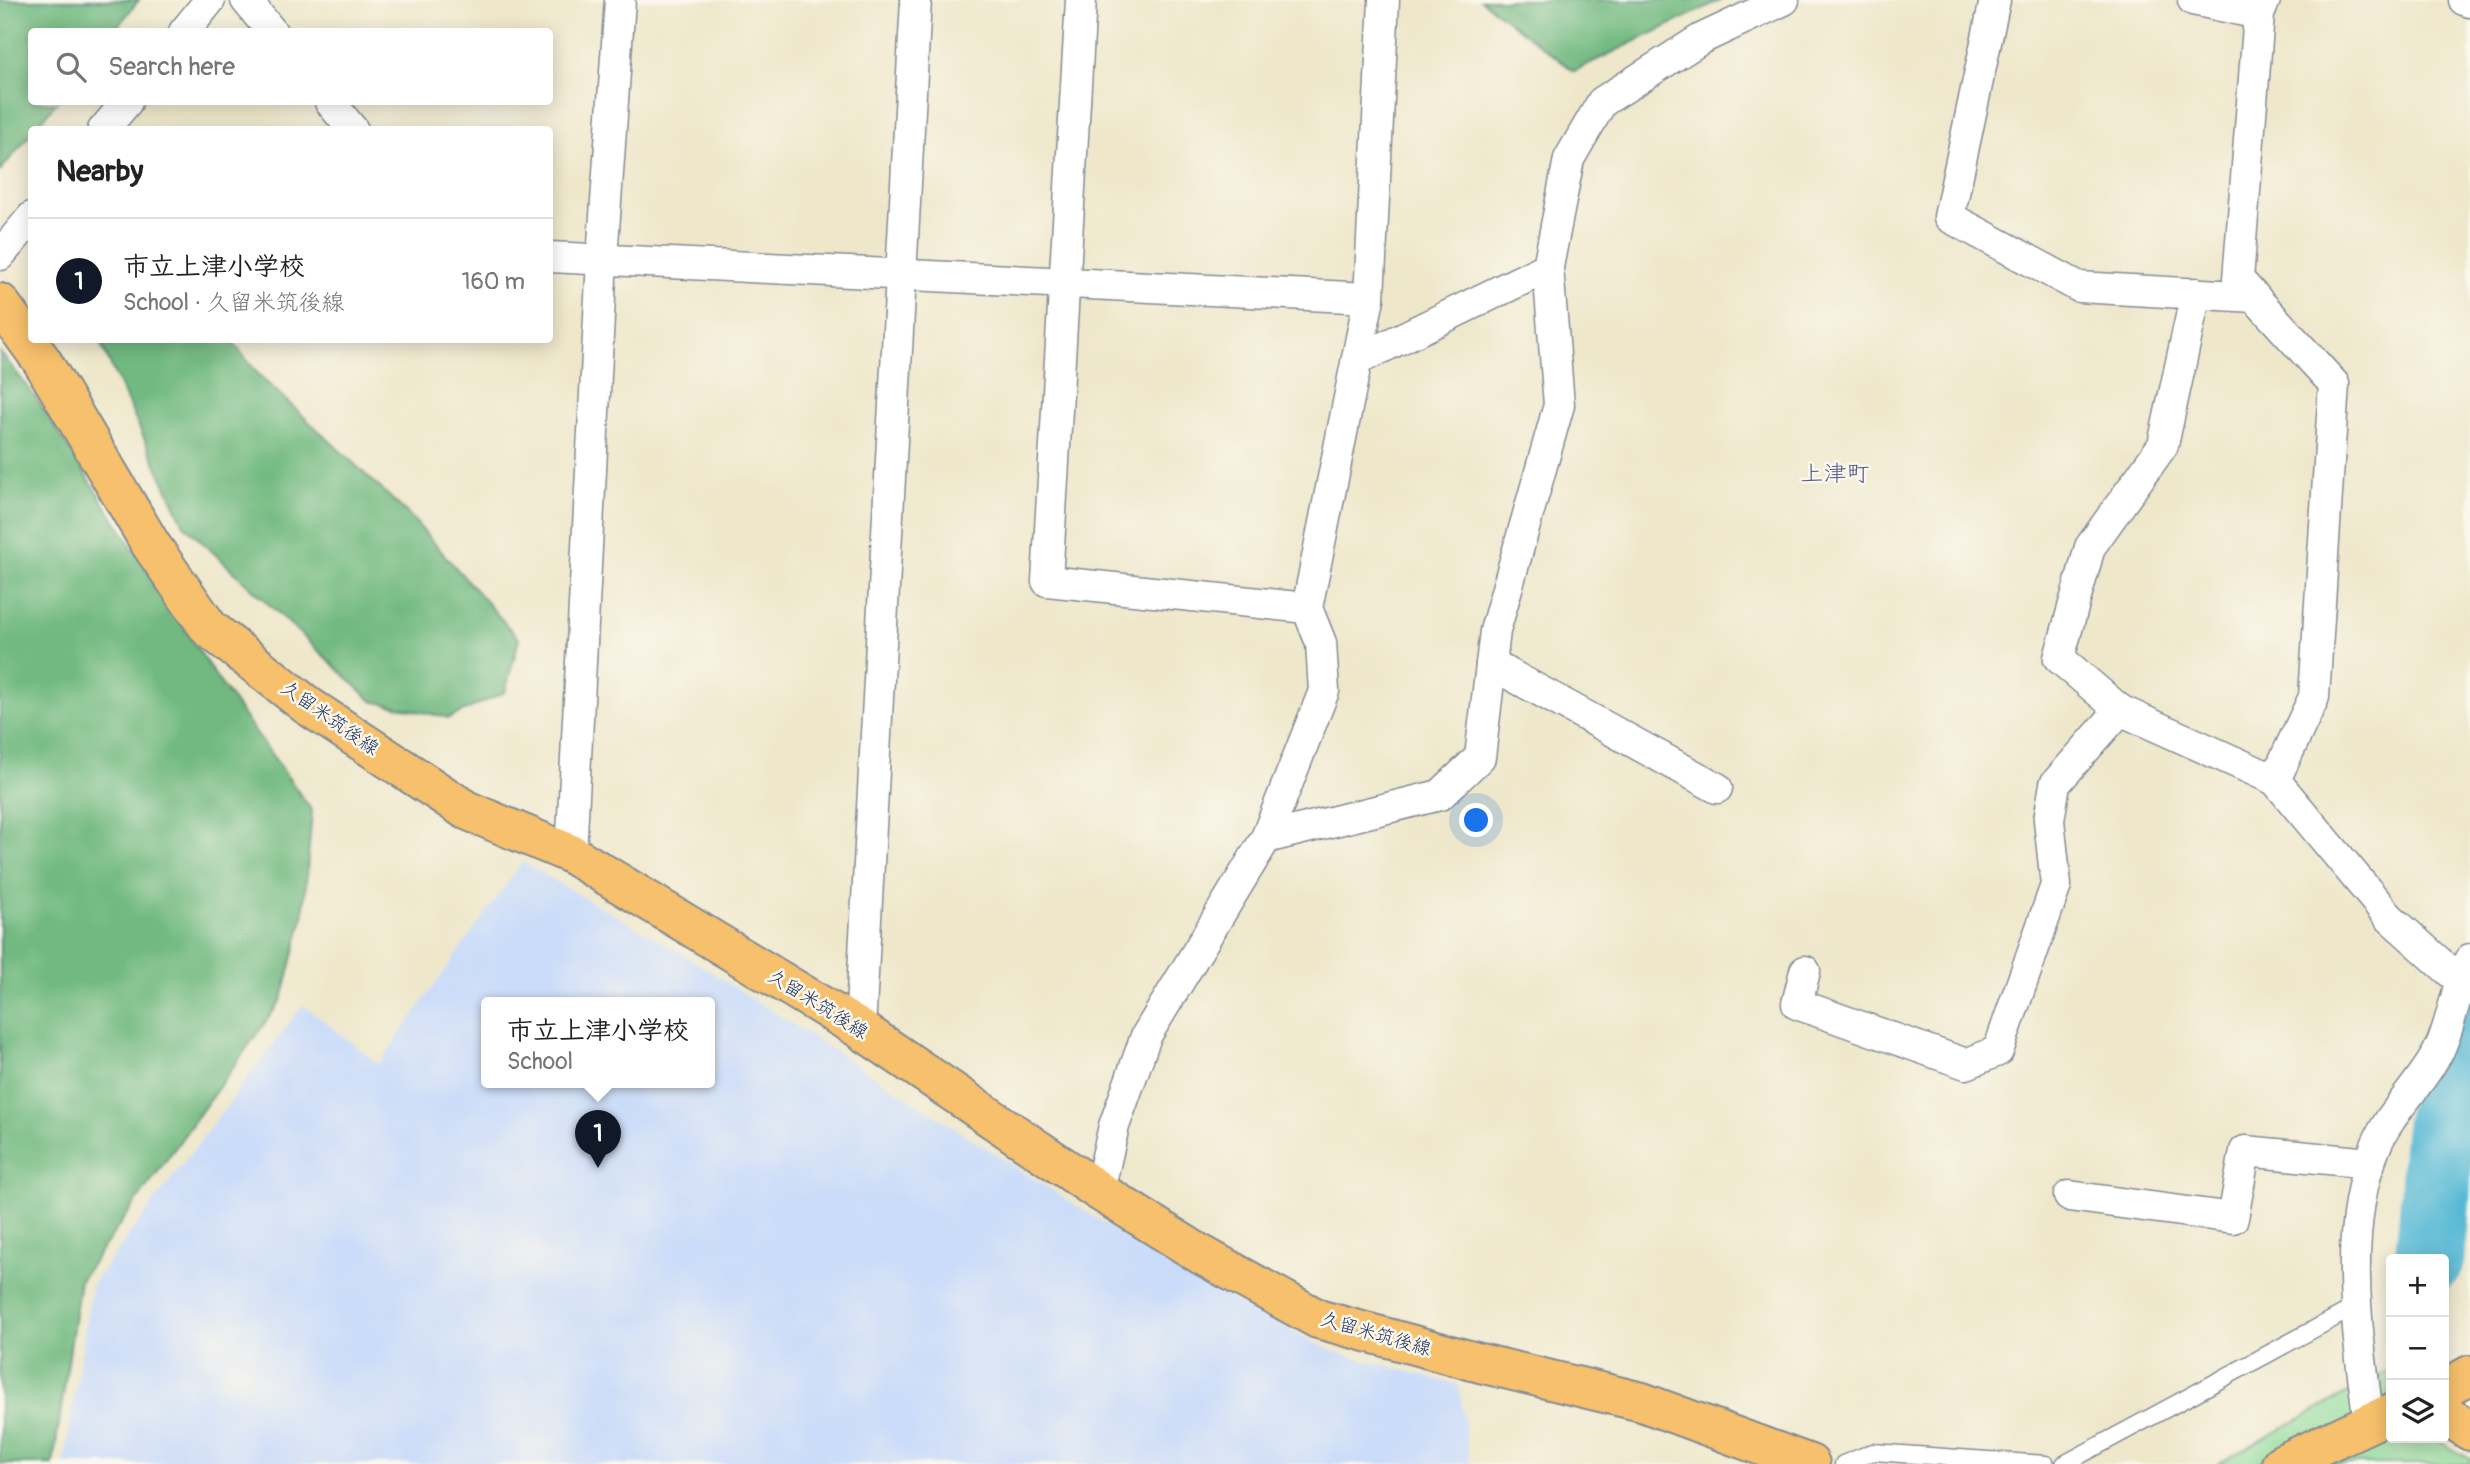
<!DOCTYPE html>
<html lang="en">
<head>
<meta charset="utf-8">
<style>
  :root { --surface:#fff; --page:#f2f2f2; --text:#222; --muted:#767676; --line:#e0e0e0; --accent:#111827 }
  body { margin:0; font-family:Pangolin,"Klee One",sans-serif; background:var(--page); color:var(--text) }
  .controls { position:absolute; right:21px; bottom:21px; display:grid; overflow:hidden; border-radius:7px; box-shadow:0 4px 18px #0003 }
  .controls button { width:63px; height:63px; display:grid; place-items:center; padding:0; border:0; border-bottom:2px solid var(--line); background:var(--surface); color:var(--text); font:35px sans-serif }
  .you { position:absolute; left:1477px; top:821px; width:24px; height:24px; margin:-18px; border:5px solid #fff; border-radius:50%; background:#1a73e8; box-shadow:0 0 0 10px #1a73e833 }
  .badge { display:grid; place-items:center; width:46px; height:46px; border-radius:50%; background:var(--accent); color:#fff; font-size:23px; font-weight:700 }
  .pin { position:absolute; translate:-50% -58px; filter:drop-shadow(0 2px 4px #0008) }
  .pin::after { content:''; position:absolute; top:37px; width:24px; height:21px; background:inherit; clip-path:polygon(0 0,100% 0,50% 100%) }
  .popup { position:absolute; left:481px; top:997px; width:234px; height:91px; box-sizing:border-box; display:grid; place-content:center; border-radius:7px; background:var(--surface); filter:drop-shadow(0 2px 5px #0005); font-size:23px; white-space:nowrap; color:var(--muted) }
  .popup b { font-size:26px; color:var(--text) }
  .popup::after { content:''; position:absolute; left:50%; top:100%; margin-left:-14px; border:14px solid transparent; border-top-color:var(--surface) }
  .list { margin:0; padding:0; list-style:none }
  h2 { display:flex; justify-content:space-between; align-items:center; height:91px; margin:0; padding:0 28px; font-size:30px }
  h2 small { font-size:23px; font-weight:400; color:var(--muted) }
  .list li { display:grid; grid-template-columns:46px 1fr auto; gap:21px; align-items:center; box-sizing:border-box; height:126px; padding:0 28px; border-top:2px solid var(--line) }
  .list b { display:block; font-size:26px; white-space:nowrap }
  .list p { margin:0; font-size:23px; white-space:nowrap; color:var(--muted) }
  .list em { font-size:23px; font-style:normal; color:var(--muted) }
  .icon { flex:none; width:38px; height:38px; fill:none; stroke:currentColor; stroke-width:2; stroke-linecap:round; stroke-linejoin:round }
  .map { position:relative; flex:none; width:2470px; height:1464px; overflow:hidden }
  .search { position:absolute; background:var(--surface); box-shadow:0 4px 18px #0003; left:28px; top:28px; width:525px; height:77px; display:flex; align-items:center; gap:18px; box-sizing:border-box; padding:0 24px; border-radius:7px; color:var(--muted); font-size:26px }
  .panel { position:absolute; background:var(--surface); box-shadow:0 4px 18px #0003; left:28px; top:126px; width:525px; height:217px; border-radius:7px }
  .map>svg:first-child { display:block }
</style>
</head>
<body>
<div class="map">
<svg width="2470" height="1464" viewBox="0 0 2470 1464">
  <rect width="100%" height="100%" fill="#fbf7ec"/>
  <filter id="ink" filterUnits="userSpaceOnUse"><feTurbulence type="fractalNoise" baseFrequency=".0143" numOctaves="2"/><feDisplacementMap in="SourceGraphic" scale="14" xChannelSelector="R" yChannelSelector="G"/><feConvolveMatrix kernelMatrix="1 2 1 2 8 2 1 2 1" color-interpolation-filters="sRGB"/></filter>
  <filter id="wash" filterUnits="userSpaceOnUse"><feTurbulence type="fractalNoise" baseFrequency=".00686" numOctaves="4" result="noise"/><feDisplacementMap in="SourceGraphic" scale="28" xChannelSelector="R" yChannelSelector="G"/><feGaussianBlur stdDeviation="1.57" result="paint"/><feColorMatrix in="noise" values="0 0 0 0 0 0 0 0 0 0 0 0 0 0 0 0 0 1.4 0 .05"/><feComposite in="paint" operator="in"/></filter>
  <g filter="url(#wash)">
    <rect width="100%" height="100%" fill="#eee7ca"/>
    <path fill="#cadcf9" fill-rule="evenodd" d="M522 862 678 951 1180 1272 1334 1352 1459 1385 1470 1464H64L92 1284 303 1005 379 1064ZM486 1002H710V1082H486Z"/>
    <polygon fill="#8cd997" stroke="#54847a" stroke-width="2" points="2390,1370 2391,1438 2433,1438 2470,1459 2470,1464 2217,1464"/>
    <g fill="#71b980" stroke="#46746f" stroke-width="2">
      <polygon points="0,0 139,0 114,31 32,32 32,102 57,102 0,171"/>
      <polygon points="1481,0 1721,0 1574,71"/>
      <polygon points="99,340 231,340 259,375 409,515 519,639 505,692 449,718 372,701 184,525"/>
      <polygon points="0,352 35,396 216,677 312,811 303,918 282,999 80,1280 53,1464 0,1464"/>
    </g>
    <g fill="none" stroke-linecap="round" stroke-linejoin="round">
      <path stroke="#57b9d5" stroke-width="70" d="M2429 1259C2436 1218 2435 1177 2439 1136 2444 1099 2457 1062 2470 1027"/>
    </g>
  </g>
  <g filter="url(#ink)">
    <g fill="none" stroke-linecap="round" stroke-linejoin="round">
      <defs>
        <g id="service">
          <polyline points="1843,1464 1873,1452 2046,1464"/>
          <polyline points="2064,1464 2355,1307"/>
        </g>
        <g id="minor">
          <polyline points="246,0 272,32"/>
          <polyline points="1081,0 1047,581 1307,608"/>
          <polyline points="1995,0 1949,217 2079,287 2255,297"/>
          <polyline points="2193,0 2259,14"/>
          <polyline points="2265,0 2259,14 2238,279 2334,384 2314,697 2275,780 2390,918 2459,980"/>
          <polyline points="2464,0 2470,2"/>
          <polyline points="184,32 210,0"/>
          <polyline points="330,102 353,130"/>
          <polyline points="103,130 127,102"/>
          <polyline points="0,255 32,217"/>
          <polyline points="550,257 1369,298"/>
          <polyline points="2196,293 2163,445 2090,547 2059,658 2120,710 2275,780"/>
          <polyline points="1359,359 1548,267 1569,159 1602,102 1701,39 1784,0"/>
          <polyline points="1491,664 1717,788"/>
          <polyline points="1266,838 1440,795 1480,757 1495,631 1559,405 1548,267"/>
          <polyline points="571,854 602,259 620,0"/>
          <polyline points="1805,971 1797,1004 1966,1064 1998,1051 2056,885 2049,820 2055,784 2120,710"/>
          <polyline points="860,1029 916,0"/>
          <polyline points="1099,1191 1114,1126 1146,1036 1266,838 1324,691 1321,643 1307,608 1369,298 1384,0"/>
          <polyline points="2069,1196 2233,1218 2245,1151 2370,1163"/>
          <path d="M2369 1422C2358 1337 2341 1230 2375 1148 2389 1112 2422 1084 2439 1050 2453 1021 2455 988 2470 959"/>
        </g>
        <g id="primary">
          <polyline points="0,303 42,361 151,545 209,628 308,706 466,810 571,854 860,1029 1099,1191 1200,1254 1318,1319 1480,1363 1642,1402 1810,1464"/>
          <polyline points="2444,1413 2470,1431"/>
        </g>
        <g id="trunk">
          <polyline points="2444,1389 2470,1375"/>
          <polyline points="2281,1464 2391,1413"/>
        </g>
      </defs>
      <use href="#service" stroke="#848b94" stroke-width="19"/>
      <use href="#minor" stroke="#848b94" stroke-width="33"/>
      <use href="#primary" stroke="#848b94" stroke-width="42"/>
      <use href="#trunk" stroke="#848b94" stroke-width="42"/>
      <use href="#service" stroke="#fff" stroke-width="16"/>
      <use href="#minor" stroke="#fff" stroke-width="30"/>
      <use href="#primary" stroke="#f7c06c" stroke-width="38"/>
      <use href="#trunk" stroke="#f7c06c" stroke-width="38"/>
    </g>
  </g>
  <g text-anchor="middle" dominant-baseline="central" stroke-width="5" stroke-linejoin="round" paint-order="stroke">
    <g font-size="19" fill="#1b2f5e" stroke="#fbf7ec">
      <text transform="translate(330 718) rotate(35)">久留米筑後線</text>
      <text transform="translate(818 1004) rotate(32)">久留米筑後線</text>
      <text transform="translate(1376 1334) rotate(16)">久留米筑後線</text>
    </g>
    <g font-size="23" fill="#545d8c" stroke="#fbf7ec">
      <text x="1835" y="473">上津町</text>
    </g>
  </g>
</svg>
<div class="controls">
<button>+</button>
<button>−</button>
<button><svg class="icon" aria-label="layers" viewBox="0 0 24 24"><path d="M12 4l9 5-9 5-9-5zM3 14l9 5 9-5"/></svg></button>
</div>
<div class="you"></div>
<div class="pin badge" style="left:598px;top:1168px">1</div>
<div class="popup"><b>市立上津小学校</b>School</div>
<div class="search"><svg class="icon" aria-label="search" viewBox="0 0 24 24"><circle cx="10" cy="10" r="6"/><path d="M15 15l6 6"/></svg>Search here</div>
<section class="panel">
<h2>Nearby<small></small></h2>
<ul class="list">
<li><span class="badge">1</span><div><b>市立上津小学校</b><p>School · 久留米筑後線</p></div><em>160 m</em></li>
</ul>
</section>
</div>
</body>
</html>
